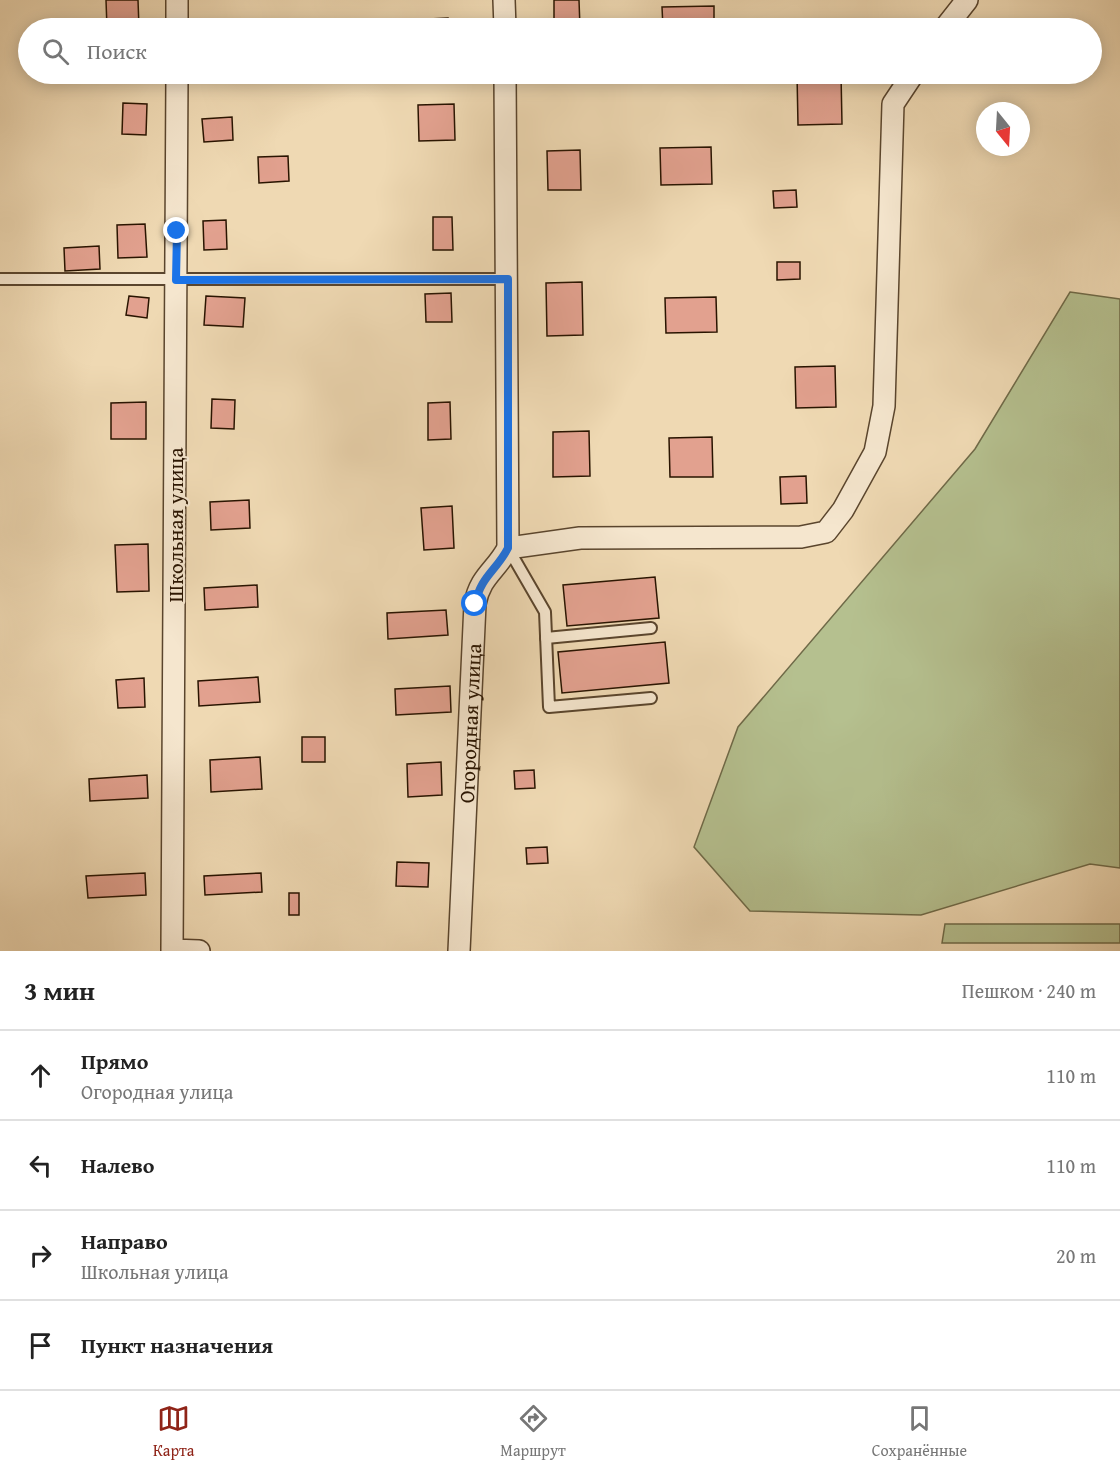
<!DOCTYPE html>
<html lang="ru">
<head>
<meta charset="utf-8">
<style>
  :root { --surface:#fff; --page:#f2f2f2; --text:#222; --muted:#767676; --line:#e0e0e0; --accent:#8f2418 }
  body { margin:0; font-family:"Gentium Book Plus",serif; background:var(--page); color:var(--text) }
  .compass { position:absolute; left:976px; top:102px; width:54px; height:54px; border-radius:50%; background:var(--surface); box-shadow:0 3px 15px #0003; rotate:162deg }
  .stop { position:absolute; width:18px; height:18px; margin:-14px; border:4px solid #1a73e8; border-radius:50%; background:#fff }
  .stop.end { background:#1a73e8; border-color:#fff; box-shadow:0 2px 6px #0008 }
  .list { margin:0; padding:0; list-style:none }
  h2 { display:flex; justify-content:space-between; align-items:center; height:78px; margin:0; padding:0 24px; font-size:26px }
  h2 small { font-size:20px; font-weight:400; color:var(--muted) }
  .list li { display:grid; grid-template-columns:39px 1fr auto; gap:18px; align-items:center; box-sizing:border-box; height:90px; padding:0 24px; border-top:2px solid var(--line) }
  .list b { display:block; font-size:22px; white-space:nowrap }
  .list p { margin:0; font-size:20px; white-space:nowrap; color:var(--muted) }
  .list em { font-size:20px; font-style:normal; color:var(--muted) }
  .icon { flex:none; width:33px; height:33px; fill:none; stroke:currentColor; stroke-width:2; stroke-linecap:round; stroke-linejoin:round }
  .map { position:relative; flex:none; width:1120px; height:951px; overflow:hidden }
  .search { position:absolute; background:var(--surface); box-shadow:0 3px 15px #0003; left:18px; right:18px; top:18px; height:66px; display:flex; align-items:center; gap:15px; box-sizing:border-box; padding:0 21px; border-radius:33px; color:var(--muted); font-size:22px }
  .sheet { height:438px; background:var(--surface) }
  nav { display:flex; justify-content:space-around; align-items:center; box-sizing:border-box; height:84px; border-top:2px solid var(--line); background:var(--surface); font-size:16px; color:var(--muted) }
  nav a { display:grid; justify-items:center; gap:3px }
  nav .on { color:var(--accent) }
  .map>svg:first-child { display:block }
</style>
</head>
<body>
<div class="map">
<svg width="1120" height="951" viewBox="0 0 1120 951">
  <rect width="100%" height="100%" fill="#efd9b3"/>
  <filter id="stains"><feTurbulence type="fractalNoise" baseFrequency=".00333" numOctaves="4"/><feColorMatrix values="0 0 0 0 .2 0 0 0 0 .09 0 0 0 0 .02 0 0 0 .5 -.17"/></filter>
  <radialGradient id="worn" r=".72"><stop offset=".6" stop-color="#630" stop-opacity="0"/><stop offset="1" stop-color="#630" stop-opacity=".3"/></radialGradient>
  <g fill="#b5c08f" stroke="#6f6a48" stroke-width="1.5">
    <polygon points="1070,292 1120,299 1120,868 1090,864 921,915 750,911 694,847 738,727 975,449"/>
    <polygon points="945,924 1120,924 1120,943 942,943"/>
  </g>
  <g fill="#e2a18f" stroke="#291400" stroke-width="1.5">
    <polygon points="106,0 138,0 139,28 107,28"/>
    <polygon points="554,0 579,0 580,28 554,28"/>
    <polygon points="714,6 714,28 663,28 662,7"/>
    <polygon points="448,18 448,28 429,28 429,19"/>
    <polygon points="234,25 234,28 211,28 211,26"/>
    <polygon points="797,74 841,74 842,124 798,125"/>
    <polygon points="123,103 147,104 146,135 122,134"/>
    <polygon points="454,104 455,140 419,141 418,105"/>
    <polygon points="232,117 233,140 204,142 202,119"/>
    <polygon points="711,147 712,184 661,185 660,148"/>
    <polygon points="580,150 581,190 548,190 547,151"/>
    <polygon points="288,156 289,181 259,183 258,157"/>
    <polygon points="796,190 797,207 774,208 773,191"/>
    <polygon points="433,217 452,217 453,250 433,250"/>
    <polygon points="226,220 227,249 204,250 203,221"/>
    <polygon points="145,224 147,257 118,258 117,225"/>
    <polygon points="99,246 100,269 65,271 64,248"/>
    <polygon points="777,262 800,262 800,279 777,280"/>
    <polygon points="582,282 583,335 547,336 546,283"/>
    <polygon points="451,293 452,322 426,322 425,294"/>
    <polygon points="129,296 149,298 147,318 126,315"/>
    <polygon points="206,296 245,298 243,327 204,325"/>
    <polygon points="716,297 717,332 666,333 665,298"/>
    <polygon points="835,366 836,407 796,408 795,367"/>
    <polygon points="212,399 235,400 234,429 211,428"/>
    <polygon points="146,402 146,439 111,439 111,403"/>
    <polygon points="450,402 451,439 428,440 428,403"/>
    <polygon points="589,431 590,476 553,477 553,432"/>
    <polygon points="712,437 713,477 670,477 669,438"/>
    <polygon points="806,476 807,503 781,504 780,477"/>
    <polygon points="249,500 250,528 211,530 210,502"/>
    <polygon points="452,506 454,548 424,550 421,508"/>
    <polygon points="148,544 149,591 117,592 115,545"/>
    <polygon points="655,577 659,618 567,626 563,585"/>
    <polygon points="257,585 258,607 205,610 204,588"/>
    <polygon points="446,610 448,635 388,639 387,613"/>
    <polygon points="665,642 669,683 562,693 558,652"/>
    <polygon points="258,677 260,702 199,706 198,681"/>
    <polygon points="144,678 145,707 118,708 116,680"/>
    <polygon points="450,686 451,712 396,715 395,689"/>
    <rect x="302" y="737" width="23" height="25"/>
    <polygon points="260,757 262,789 211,792 210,760"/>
    <polygon points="441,762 442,795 408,797 407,764"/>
    <polygon points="534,770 535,788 515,789 514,771"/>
    <polygon points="147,775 148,798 90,801 89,779"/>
    <polygon points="547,847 548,863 527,864 526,848"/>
    <polygon points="397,862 429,863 428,887 396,886"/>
    <polygon points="145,873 146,895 88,898 86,876"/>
    <polygon points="261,873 262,892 205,895 204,876"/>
    <rect x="289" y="893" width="10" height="22"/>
  </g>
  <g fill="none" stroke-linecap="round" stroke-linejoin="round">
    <defs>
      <g id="lane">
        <polyline points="0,279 508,279"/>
        <polyline points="508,548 545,612 549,707 651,698"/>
        <polyline points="546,638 651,628"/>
      </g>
      <g id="street">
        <polyline points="504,0 505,28"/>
        <polyline points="177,28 177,0"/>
        <polyline points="945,28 967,0"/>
        <polyline points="177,74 172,950 199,951"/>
        <polyline points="508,548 580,538 801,537 826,532 843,510 875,452 884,406 893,104 913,74"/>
        <path id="s1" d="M459 951 475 604C480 576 496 571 508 548L505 74"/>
      </g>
    </defs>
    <use href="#lane" stroke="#5a452d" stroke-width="14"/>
    <use href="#street" stroke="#5a452d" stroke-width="24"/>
    <use href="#lane" stroke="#f5e6ce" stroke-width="10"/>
    <use href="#street" stroke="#f5e6ce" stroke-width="21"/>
  </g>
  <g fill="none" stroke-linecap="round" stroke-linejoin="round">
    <path stroke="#1a73e8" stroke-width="8" d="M177 231 176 280 508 279V548C496 571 481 576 475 604"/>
  </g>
  <g text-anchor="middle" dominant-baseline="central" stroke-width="4.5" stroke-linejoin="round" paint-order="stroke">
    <g font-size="21" fill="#291400" stroke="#f5e6ce">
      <text transform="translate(175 525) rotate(-90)">Школьная улица</text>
      <text stroke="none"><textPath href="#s1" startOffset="228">Огородная улица</textPath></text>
    </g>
  </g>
  <rect width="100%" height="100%" filter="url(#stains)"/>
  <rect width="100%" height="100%" fill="url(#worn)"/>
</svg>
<svg class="compass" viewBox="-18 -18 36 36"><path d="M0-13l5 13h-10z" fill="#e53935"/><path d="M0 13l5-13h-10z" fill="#767676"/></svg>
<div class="stop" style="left:475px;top:604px"></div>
<div class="stop end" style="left:177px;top:231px"></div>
<div class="search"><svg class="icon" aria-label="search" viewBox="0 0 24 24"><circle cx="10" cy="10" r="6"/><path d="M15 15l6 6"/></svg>Поиск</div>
</div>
<section class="sheet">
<h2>3 мин<small>Пешком · 240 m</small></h2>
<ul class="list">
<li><svg class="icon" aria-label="ahead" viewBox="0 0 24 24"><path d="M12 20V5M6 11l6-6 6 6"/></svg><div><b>Прямо</b><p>Огородная улица</p></div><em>110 m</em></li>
<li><svg class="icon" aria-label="left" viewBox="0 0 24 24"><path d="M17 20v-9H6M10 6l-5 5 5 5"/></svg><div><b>Налево</b></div><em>110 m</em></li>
<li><svg class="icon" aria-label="right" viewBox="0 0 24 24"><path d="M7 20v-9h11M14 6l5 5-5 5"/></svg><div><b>Направо</b><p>Школьная улица</p></div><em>20 m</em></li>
<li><svg class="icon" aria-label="arrive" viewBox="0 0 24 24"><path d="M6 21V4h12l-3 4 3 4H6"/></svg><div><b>Пункт назначения</b></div></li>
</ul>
</section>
<nav>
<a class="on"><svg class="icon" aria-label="map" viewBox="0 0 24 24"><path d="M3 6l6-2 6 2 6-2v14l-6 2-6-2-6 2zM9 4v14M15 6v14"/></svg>Карта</a>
<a><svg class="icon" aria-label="directions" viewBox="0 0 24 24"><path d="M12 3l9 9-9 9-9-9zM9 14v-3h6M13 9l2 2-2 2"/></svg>Маршрут</a>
<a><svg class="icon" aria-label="saved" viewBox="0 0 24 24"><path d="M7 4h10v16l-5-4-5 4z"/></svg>Сохранённые</a>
</nav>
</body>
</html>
